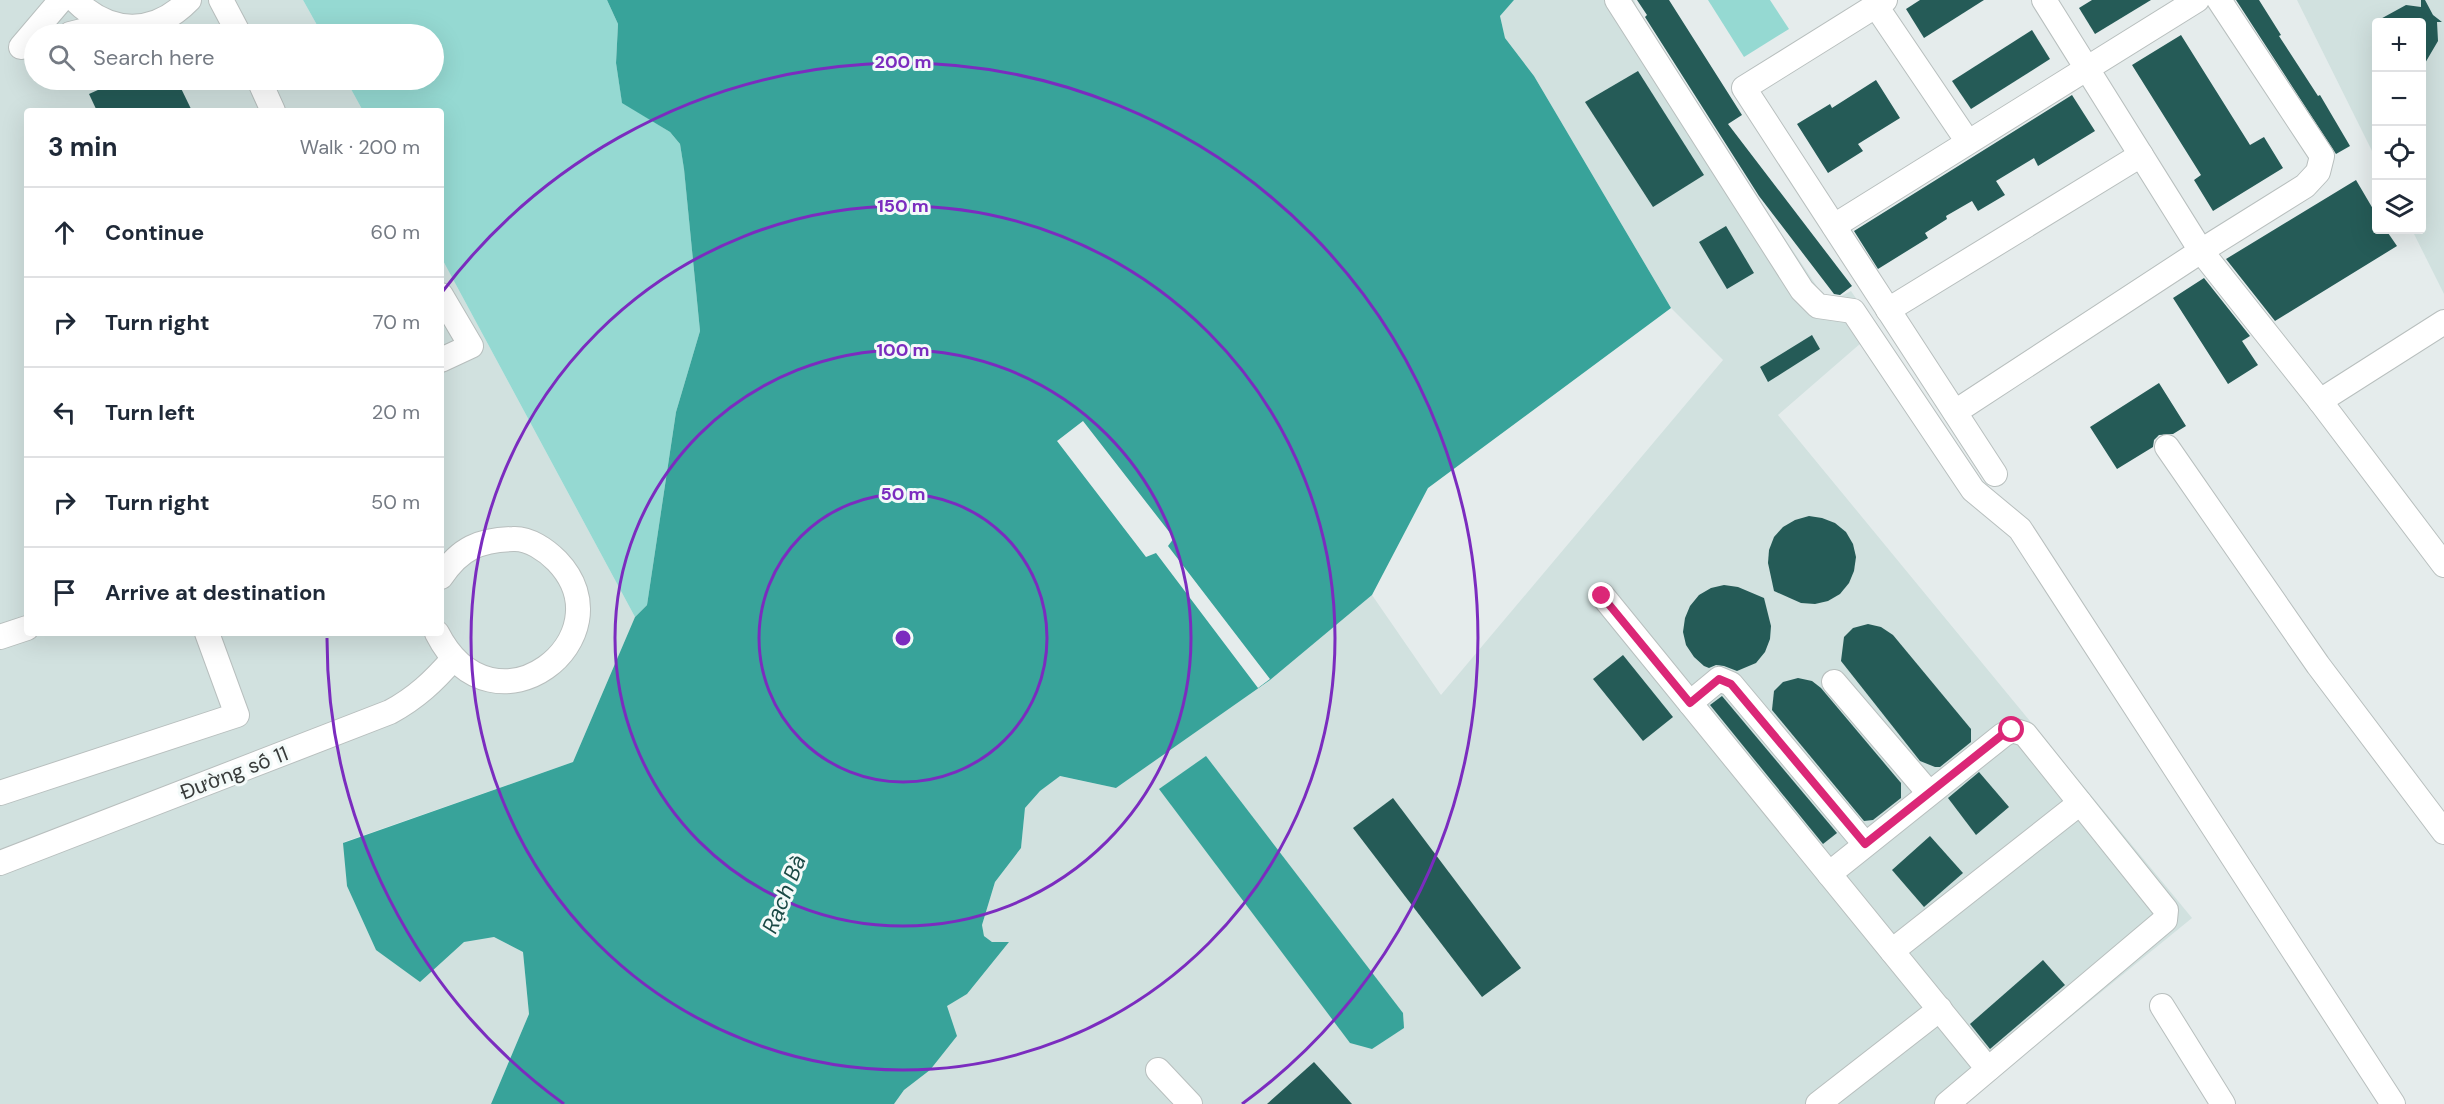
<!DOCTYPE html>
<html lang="en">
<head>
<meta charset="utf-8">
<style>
  :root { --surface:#fff; --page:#f6f6f7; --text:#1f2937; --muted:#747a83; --line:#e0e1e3 }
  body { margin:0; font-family:"DM Sans",sans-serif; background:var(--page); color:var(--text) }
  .controls { position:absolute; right:18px; top:18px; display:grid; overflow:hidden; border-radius:6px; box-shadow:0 6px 24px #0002 }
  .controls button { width:54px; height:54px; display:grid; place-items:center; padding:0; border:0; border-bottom:2px solid var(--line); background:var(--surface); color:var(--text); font:30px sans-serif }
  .stop { position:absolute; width:18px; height:18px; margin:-14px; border:4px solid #db2777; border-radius:50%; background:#fff }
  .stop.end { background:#db2777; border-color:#fff; box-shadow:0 2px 6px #0008 }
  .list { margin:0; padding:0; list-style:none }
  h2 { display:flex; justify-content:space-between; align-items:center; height:78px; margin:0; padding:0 24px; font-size:26px }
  h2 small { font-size:20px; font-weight:400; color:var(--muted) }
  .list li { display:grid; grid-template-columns:39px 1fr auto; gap:18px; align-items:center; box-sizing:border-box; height:90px; padding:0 24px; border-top:2px solid var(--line) }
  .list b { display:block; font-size:22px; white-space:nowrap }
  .list em { font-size:20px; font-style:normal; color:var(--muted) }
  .icon { flex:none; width:33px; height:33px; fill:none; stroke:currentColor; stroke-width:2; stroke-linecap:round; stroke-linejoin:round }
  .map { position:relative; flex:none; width:2444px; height:1104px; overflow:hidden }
  .search { position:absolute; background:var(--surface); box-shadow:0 6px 24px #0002; left:24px; top:24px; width:420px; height:66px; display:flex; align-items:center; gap:15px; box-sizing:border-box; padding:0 21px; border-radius:33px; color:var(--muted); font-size:22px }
  .panel { position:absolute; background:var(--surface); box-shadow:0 6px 24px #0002; left:24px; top:108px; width:420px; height:528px; border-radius:6px }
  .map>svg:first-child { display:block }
</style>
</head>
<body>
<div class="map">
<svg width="2444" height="1104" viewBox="0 0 2444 1104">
  <rect width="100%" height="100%" fill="#e5ecec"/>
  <g fill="#d1e1df">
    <polygon points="0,0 303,0 322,34 34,34 34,80 346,80 363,111 27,111 27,633 441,633 441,257 635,617 573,762 344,842 347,886 376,950 494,937 523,952 529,1014 491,1104 0,1104"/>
    <polygon points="1514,0 1634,0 1641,19 1714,133 1828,303 1851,291 1987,489 1968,503 1861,343 1778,415 2192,918 1964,1104 894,1104 904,1090 930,1070 946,1006 967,994 1009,942 992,942 984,936 982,925 995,882 1021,848 1025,808 1040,791 1059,776 1116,788 1270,679 1372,595 1441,695 1723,360 1671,308 1534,76 1505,38 1500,16"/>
    <polygon points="2297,0 2444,0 2444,294 2412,230 2422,230 2422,22 2376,22 2376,159"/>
  </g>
  <g fill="#95d9d2">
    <polygon points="303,0 607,0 618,24 616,63 622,102 670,132 680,144 684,168 700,331 676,412 647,605 635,617 441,257 441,111 363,111 346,80 434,80 434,34 322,34"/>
    <polygon points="1708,0 1770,0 1789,29 1744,57"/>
  </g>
  <g fill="#38a39a">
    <polygon points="607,0 1514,0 1500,16 1505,38 1534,76 1671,308 1428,488 1372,595 1270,680 1116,788 1060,776 1040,791 1025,808 1021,848 995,882 982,925 984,936 992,942 1009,942 967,994 947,1006 957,1036 930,1070 904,1090 894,1104 491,1104 529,1014 523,952 494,937 464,942 420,982 376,950 347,886 343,843 573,762 635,617 647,605 676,412 700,331 684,169 680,144 670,132 622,103 616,63 618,24"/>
    <polygon points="1206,756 1403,1013 1404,1028 1372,1049 1350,1043 1159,789"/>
  </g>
  <polygon fill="#e5ecec" points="1083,421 1174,538 1168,546 1270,679 1258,688 1156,553 1146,557 1057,441"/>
  <g fill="#255b57">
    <polygon points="1637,0 1669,0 1742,115 1728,124 1852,286 1840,295 1834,294 1759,196 1645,17 1647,15"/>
    <polygon points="1920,0 1984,0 1924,38 1906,9"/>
    <polygon points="2092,0 2151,0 2095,34 2079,8"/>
    <polygon points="2236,0 2259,0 2281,35 2279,36 2318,96 2320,95 2350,146 2336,154"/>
    <polygon points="2421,0 2425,0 2433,15 2442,22 2437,22 2438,41 2421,70 2421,22 2375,22 2406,5 2421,7"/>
    <polygon points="2032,30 2050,59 1971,109 1952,81"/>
    <polygon points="2181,35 2250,145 2264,137 2283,168 2213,211 2194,180 2201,175 2132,65"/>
    <polygon points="1638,71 1704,175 1653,207 1585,102"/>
    <polygon points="120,80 177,80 192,111 97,111 89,94"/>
    <polygon points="1876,80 1900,118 1858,144 1863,151 1828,173 1797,124 1830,104 1832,108"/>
    <polygon points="2072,95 2095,131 2038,166 2034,158 1996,181 2005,195 1978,211 1972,201 1946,216 1947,219 1925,233 1928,238 1878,269 1854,231"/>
    <polygon points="2356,180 2376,214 2376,230 2386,230 2397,246 2275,321 2226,259"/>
    <polygon points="1726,226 1754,273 1727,289 1699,242"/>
    <polygon points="2204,278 2250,336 2242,341 2258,365 2228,384 2173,298"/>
    <polygon points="1812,335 1820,349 1768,382 1760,367"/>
    <polygon points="2159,383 2186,426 2173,434 2159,435 2154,440 2153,447 2117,469 2090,427"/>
    <polygon points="1809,516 1822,518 1835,523 1846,532 1853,544 1856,557 1854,571 1849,583 1840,594 1828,601 1815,604 1801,603 1774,591 1768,563 1769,550 1774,537 1783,527 1795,520"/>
    <polygon points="1724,585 1738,587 1764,598 1771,626 1770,639 1765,652 1756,663 1737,671 1724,666 1716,665 1709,668 1704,666 1694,657 1686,645 1683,632 1685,618 1690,606 1699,595 1711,588"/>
    <polygon points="1868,624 1881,627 1893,635 1971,729 1971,742 1940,767 1935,767 1920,761 1841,661 1844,637 1853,628"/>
    <polygon points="1623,655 1673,717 1643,741 1593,679"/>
    <polygon points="1798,678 1812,681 1821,688 1901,783 1901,798 1873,820 1864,821 1772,710 1774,691 1783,682"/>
    <polygon points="1722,696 1837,833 1823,844 1710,705"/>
    <polygon points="1979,772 2009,807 1976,835 1948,798"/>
    <polygon points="1393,798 1521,968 1482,997 1353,828"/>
    <polygon points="1930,836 1963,873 1924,907 1892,870"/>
    <polygon points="2043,960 2065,985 1990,1049 1970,1024"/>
    <polygon points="1314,1062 1352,1104 1267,1104"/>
  </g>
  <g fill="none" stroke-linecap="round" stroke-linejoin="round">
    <defs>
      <g id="minor">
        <path d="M75 0C110 35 154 36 189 0"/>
        <polyline points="221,0 239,34"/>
        <polyline points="1617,0 1802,290 1818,306 1853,311 1973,490 2020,529 2393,1104"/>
        <polyline points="1885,0 1744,88 1995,474"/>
        <polyline points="2044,0 2201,251 2320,401 2444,565"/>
        <polyline points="1876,6 1968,142"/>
        <polyline points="70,34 110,24"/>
        <polyline points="21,47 61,0"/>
        <polyline points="259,80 273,111"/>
        <polyline points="1834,226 2197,0"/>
        <polyline points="441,295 471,346 441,360"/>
        <polyline points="1888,310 2141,155"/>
        <polyline points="2320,401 2444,322"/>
        <polyline points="1955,412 2201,251 2305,186 2318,172 2322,156 2219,0"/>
        <polyline points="2167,447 2318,665 2444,832"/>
        <polyline points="1602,595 1988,1069"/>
        <path d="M437 633C494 745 630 637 557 561 546 550 529 538 513 539 480 540 460 548 441 577"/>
        <polyline points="0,637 27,628"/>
        <polyline points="1834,682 1929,793"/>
        <polyline points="1690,703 1719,679 1731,684 1865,844"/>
        <polyline points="0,793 237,715 207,633"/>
        <path d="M0 863 390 712C416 698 434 681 453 659"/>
        <polyline points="1829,874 2003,735 2012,730 2025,734 2166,910 2165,920 1947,1104"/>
        <polyline points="1892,951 2080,803"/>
        <polyline points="2162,1006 2223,1104"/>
        <polyline points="1158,1070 1190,1104"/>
        <polyline points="1818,1104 1940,1009"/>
      </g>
    </defs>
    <use href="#minor" stroke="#b8bfbe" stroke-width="26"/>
    <use href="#minor" stroke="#fff" stroke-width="24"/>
  </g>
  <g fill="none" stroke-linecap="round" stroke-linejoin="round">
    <polyline stroke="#db2777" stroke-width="8" points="1602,596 1690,703 1719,679 1731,684 1865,844 2002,735 2012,730"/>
  </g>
  <g fill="none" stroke="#7b2cbf" stroke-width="3">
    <circle cx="903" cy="638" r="144"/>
    <circle cx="903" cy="638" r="288"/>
    <circle cx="903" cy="638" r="432"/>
    <path d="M564 1104A576 576 0 0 1 327 638M443 291A576 576 0 1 1 1242 1104"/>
  </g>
  <g text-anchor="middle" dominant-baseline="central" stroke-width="6" stroke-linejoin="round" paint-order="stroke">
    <g font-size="21" fill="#393c3b" stroke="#f3faf9">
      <text transform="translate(234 773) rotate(-21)">Đường số 11</text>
    </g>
    <g font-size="22" font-style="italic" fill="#1a4945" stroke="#f3faf9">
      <text transform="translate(784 894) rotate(-68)">Rạch Bà</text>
    </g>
  </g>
  <circle cx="903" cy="638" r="9" fill="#7b2cbf" stroke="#f3faf9" stroke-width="3"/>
  <g font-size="18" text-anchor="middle" font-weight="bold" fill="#7b2cbf" stroke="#f3faf9" stroke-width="6" stroke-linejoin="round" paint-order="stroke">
    <text x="903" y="68">200 m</text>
    <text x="903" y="212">150 m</text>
    <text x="903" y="356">100 m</text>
    <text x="903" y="500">50 m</text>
  </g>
</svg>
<div class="controls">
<button>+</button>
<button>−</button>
<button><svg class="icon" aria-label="locate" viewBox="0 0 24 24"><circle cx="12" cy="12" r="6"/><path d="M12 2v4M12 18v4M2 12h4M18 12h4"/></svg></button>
<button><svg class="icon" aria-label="layers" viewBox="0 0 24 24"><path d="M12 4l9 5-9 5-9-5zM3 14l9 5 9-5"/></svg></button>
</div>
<div class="stop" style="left:2012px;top:730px"></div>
<div class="stop end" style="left:1602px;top:596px"></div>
<div class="search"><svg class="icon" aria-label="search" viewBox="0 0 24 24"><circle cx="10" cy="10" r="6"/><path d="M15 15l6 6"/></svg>Search here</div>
<section class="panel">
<h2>3 min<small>Walk · 200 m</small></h2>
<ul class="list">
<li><svg class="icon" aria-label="ahead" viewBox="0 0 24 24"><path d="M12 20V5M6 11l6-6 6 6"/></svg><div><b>Continue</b></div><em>60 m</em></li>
<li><svg class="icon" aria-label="right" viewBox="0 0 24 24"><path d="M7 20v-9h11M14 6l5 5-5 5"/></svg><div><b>Turn right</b></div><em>70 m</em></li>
<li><svg class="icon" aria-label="left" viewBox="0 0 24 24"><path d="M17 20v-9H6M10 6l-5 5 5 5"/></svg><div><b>Turn left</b></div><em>20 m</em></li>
<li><svg class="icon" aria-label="right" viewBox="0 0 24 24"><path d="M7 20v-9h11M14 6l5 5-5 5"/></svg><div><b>Turn right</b></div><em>50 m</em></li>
<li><svg class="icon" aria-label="arrive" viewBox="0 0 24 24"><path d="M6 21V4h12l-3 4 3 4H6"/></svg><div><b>Arrive at destination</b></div></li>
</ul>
</section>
</div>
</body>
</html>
